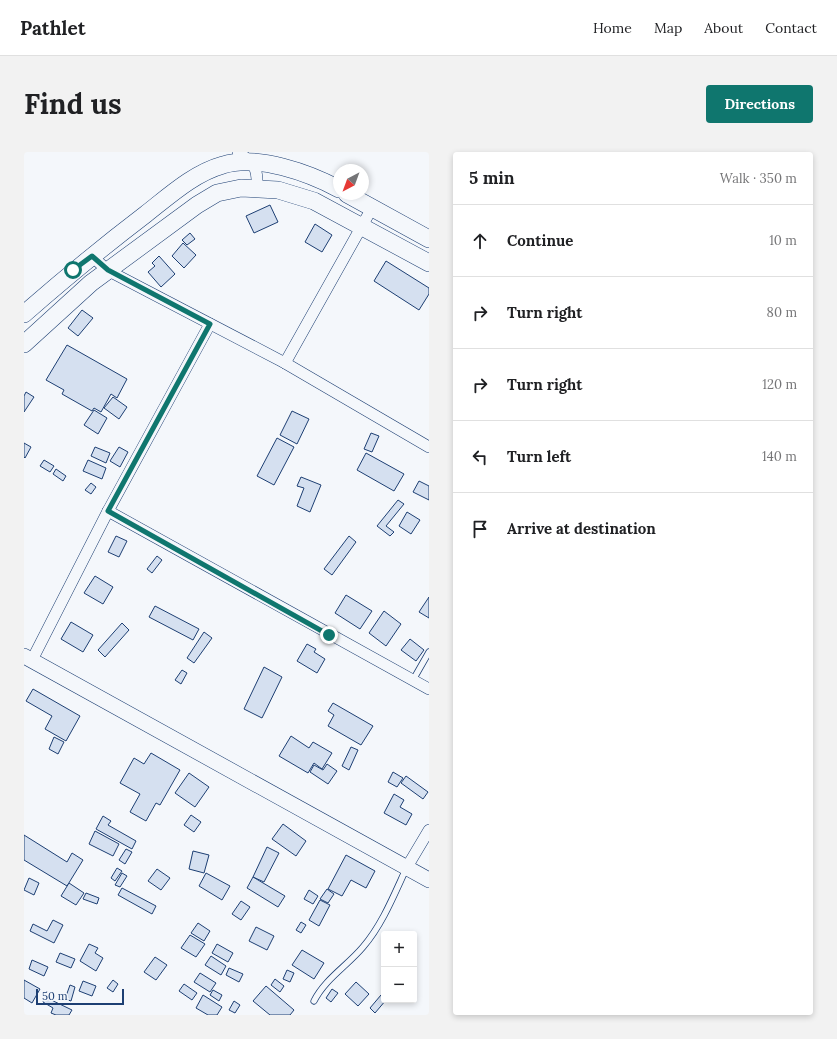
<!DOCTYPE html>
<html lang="en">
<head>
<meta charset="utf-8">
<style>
  :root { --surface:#fff; --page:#f2f2f2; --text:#202124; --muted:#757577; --line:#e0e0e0; --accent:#0f766e }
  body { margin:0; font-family:Lora,serif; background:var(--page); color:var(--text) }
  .controls { position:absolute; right:12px; bottom:12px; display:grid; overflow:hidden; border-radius:4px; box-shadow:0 2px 6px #0003 }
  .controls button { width:36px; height:36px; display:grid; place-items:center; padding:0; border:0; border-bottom:1px solid var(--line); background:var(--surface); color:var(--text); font:20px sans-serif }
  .compass { position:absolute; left:309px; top:12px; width:36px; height:36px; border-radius:50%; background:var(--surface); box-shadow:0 2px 6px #0003; rotate:221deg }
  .scale { position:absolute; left:12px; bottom:10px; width:88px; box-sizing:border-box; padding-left:4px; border:2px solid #1d3f73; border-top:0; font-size:11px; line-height:14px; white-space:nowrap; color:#1d3f73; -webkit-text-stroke:3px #f4f7fb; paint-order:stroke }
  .stop { position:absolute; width:12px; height:12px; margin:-9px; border:3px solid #0f766e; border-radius:50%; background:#fff }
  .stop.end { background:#0f766e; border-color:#fff; box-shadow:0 1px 4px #0008 }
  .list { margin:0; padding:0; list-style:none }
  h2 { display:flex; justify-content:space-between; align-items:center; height:52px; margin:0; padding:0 16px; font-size:17px }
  h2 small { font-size:13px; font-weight:400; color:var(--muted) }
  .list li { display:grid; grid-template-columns:26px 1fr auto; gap:12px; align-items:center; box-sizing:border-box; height:72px; padding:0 16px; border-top:1px solid var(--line) }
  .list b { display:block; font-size:15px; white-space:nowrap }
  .list em { font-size:13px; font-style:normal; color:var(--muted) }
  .icon { flex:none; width:22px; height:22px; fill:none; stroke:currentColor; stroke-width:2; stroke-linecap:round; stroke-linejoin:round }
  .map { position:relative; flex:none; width:405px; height:863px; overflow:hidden; border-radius:4px }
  header { display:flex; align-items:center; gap:24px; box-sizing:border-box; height:56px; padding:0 20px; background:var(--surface); border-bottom:1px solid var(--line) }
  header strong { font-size:19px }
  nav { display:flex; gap:22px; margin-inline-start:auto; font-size:14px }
  .intro { display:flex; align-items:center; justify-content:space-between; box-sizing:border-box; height:96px; padding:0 24px }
  h1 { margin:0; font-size:28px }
  .button { padding:10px 18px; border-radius:4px; background:var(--accent); color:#fff; font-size:14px; font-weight:700 }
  main { display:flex; gap:24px; padding:0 24px }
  aside { flex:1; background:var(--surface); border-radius:4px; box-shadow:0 2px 6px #0003 }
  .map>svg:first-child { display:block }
</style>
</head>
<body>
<header>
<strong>Pathlet</strong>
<nav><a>Home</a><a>Map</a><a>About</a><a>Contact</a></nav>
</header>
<div class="intro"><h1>Find us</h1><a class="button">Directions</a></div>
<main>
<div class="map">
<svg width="405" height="863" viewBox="0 0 405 863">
  <rect width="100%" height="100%" fill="#f4f7fb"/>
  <g fill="#d5e0f0" stroke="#1d3f73">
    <polygon points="246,53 254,70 230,81 222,64"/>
    <polygon points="291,72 308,83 298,100 281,90"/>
    <polygon points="166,81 171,87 163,93 158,88"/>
    <polygon points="159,91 172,103 160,116 148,104"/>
    <polygon points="135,104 151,122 137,135 124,120 131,114 128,111"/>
    <polygon points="362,109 405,136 405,142 395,158 350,129"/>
    <polygon points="58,158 69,166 54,184 44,176"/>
    <polygon points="43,193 103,227 93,246 87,242 77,260 70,256 68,259 38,242 40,238 22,228"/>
    <polygon points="2,240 10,245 0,260 0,244"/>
    <polygon points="89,245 103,255 95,267 80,256"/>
    <polygon points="70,258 83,266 74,282 60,273"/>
    <polygon points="268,259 285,267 273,292 256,283"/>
    <polygon points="347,281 355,284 348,300 340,297"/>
    <polygon points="253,286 270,295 250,333 233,324"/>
    <polygon points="0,291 7,295 1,306 0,305"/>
    <polygon points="71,295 86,301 82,311 67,304"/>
    <polygon points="95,295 104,300 96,315 86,309"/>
    <polygon points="342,301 380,322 370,339 333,318"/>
    <polygon points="20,308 30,314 26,320 16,314"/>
    <polygon points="64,308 82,316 78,327 59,319"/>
    <polygon points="32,317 42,324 39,329 29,322"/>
    <polygon points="277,325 297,333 286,360 273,354 280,336 273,334"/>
    <polygon points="395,329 405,334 405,348 389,340"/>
    <polygon points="67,331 72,335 67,342 61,338"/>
    <polygon points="374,348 380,352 362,374 370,380 366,384 353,374"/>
    <polygon points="383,360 396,368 387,382 375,374"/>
    <polygon points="92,384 103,389 95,405 84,400"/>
    <polygon points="325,384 332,390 308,423 300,417"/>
    <polygon points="133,404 138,408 128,421 123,417"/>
    <polygon points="71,424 89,435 79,452 60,441"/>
    <polygon points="322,443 348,459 336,477 311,461"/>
    <polygon points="405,445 405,466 395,460"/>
    <polygon points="131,454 175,477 169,488 125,465"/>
    <polygon points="360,459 377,472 362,494 345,481"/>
    <polygon points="47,470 69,483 59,500 37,487"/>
    <polygon points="98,471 105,478 81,505 74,498"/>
    <polygon points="180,480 188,486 170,511 163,506"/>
    <polygon points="386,487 400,498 392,509 377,498"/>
    <polygon points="283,492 292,497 290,500 301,507 293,521 273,509"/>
    <polygon points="240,515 258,525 238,566 220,557"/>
    <polygon points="158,518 163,521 157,532 151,528"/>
    <polygon points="9,537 56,564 42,589 21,577 28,564 2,549"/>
    <polygon points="309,551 349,574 337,593 304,574 310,563 304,559"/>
    <polygon points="267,584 285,596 289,590 308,601 298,617 290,611 284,621 255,604"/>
    <polygon points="30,585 40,590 34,602 25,597"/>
    <polygon points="327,595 334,598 325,618 318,614"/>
    <polygon points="127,601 156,618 136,653 132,651 122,669 106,660 116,642 96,631 110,606 120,612"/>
    <polygon points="303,612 313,619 304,632 286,620 290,613 299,618"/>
    <polygon points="369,620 379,626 373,635 364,630"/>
    <polygon points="165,621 185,635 171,655 151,641"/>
    <polygon points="382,624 404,640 399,647 377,631"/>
    <polygon points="370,642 380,648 376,655 388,662 382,673 360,661"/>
    <polygon points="167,663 177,670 170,680 160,673"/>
    <polygon points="79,664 87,669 84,673 112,689 108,697 72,677"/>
    <polygon points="259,672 282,689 272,704 248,687"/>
    <polygon points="71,679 95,692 89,704 65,692"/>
    <polygon points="0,683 43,710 48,701 59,708 43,734 0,708"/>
    <polygon points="243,695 255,701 240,730 229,725"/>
    <polygon points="102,697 108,700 101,712 95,708"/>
    <polygon points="169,699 185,703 180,721 165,717"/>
    <polygon points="322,703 351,719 342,736 327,728 318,744 304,737"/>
    <polygon points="93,716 98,719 91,729 87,726"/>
    <polygon points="133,717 146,726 137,738 124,729"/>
    <polygon points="98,721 103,724 96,735 91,733"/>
    <polygon points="182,721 206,734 198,748 175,734"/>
    <polygon points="229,725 261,744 254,755 223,736"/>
    <polygon points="5,726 15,731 10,743 0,738"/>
    <polygon points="45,731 60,741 52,753 37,744"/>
    <polygon points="98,736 132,754 128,762 94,743"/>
    <polygon points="303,737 310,742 304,751 296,747"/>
    <polygon points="285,738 294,744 289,752 280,747"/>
    <polygon points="62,741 75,746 73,752 59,747"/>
    <polygon points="296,748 306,753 295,774 285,768"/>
    <polygon points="217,749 226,755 217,768 208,762"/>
    <polygon points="29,768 39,773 30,791 6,779 9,772 23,779"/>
    <polygon points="277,770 282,773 277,781 272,778"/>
    <polygon points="174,771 186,779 180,789 167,781"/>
    <polygon points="232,775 250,784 243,798 225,789"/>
    <polygon points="166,783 181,792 172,805 157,796"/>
    <polygon points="65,792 74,796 71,801 79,806 72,819 56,809"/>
    <polygon points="193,792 209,801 204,810 188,801"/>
    <polygon points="278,798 300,811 290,827 268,813"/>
    <polygon points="36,801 51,807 47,816 32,810"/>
    <polygon points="187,804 202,814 197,823 181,813"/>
    <polygon points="131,805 143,813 132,828 120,820"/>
    <polygon points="8,808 24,815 20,824 5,817"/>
    <polygon points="205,816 219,822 215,830 202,823"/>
    <polygon points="263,818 270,821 266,830 259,827"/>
    <polygon points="176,821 192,831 186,840 170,830"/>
    <polygon points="251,827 260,834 256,840 247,833"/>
    <polygon points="0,828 16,837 8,851 0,846"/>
    <polygon points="89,828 94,832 89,840 83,836"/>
    <polygon points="59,829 72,834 68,844 55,839"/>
    <polygon points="332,830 345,842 334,854 321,842"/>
    <polygon points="160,832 173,841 168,848 155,839"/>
    <polygon points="46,833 51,835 47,849 41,847"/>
    <polygon points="242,834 270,858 266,863 246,863 229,849"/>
    <polygon points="308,837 314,841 307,850 302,846"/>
    <polygon points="189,838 198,843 195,849 186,843"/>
    <polygon points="179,843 198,855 193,863 184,863 172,856"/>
    <polygon points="357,843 362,848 351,861 346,856"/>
    <polygon points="21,845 48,858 45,863 32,863 27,861 29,856 19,850"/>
    <polygon points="210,849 216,853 211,861 205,858"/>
  </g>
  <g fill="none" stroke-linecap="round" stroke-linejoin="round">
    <defs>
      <g id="service">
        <polyline points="389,528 405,500"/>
        <path d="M290 849C301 827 323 814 339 795 358 773 370 743 382 717"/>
      </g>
      <g id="minor">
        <path d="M214 0C231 12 234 16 233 37"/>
        <polyline points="68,104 83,118 261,211 405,295"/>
        <polyline points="261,211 348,56"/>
        <polyline points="84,359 405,537"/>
        <polyline points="8,508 84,359 186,172"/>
        <polyline points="383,715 405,678"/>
      </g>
      <polyline id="secondary" points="0,504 405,728"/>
      <g id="primary">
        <polyline points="323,42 405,87"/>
        <path d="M0 162C40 127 80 94 122 62 145 44 170 21 199 13 233 2 285 21 315 37"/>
        <polyline points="0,192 67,131 173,53 193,41 217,36 254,38 290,49 405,111"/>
      </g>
    </defs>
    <use href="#service" stroke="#1d3f73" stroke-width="7"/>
    <use href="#minor" stroke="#1d3f73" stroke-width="12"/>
    <use href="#secondary" stroke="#1d3f73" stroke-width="16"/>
    <use href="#primary" stroke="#1d3f73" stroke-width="18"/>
    <use href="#service" stroke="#f4f7fb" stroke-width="5.5"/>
    <use href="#minor" stroke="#f4f7fb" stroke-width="11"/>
    <use href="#secondary" stroke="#f4f7fb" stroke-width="15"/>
    <use href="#primary" stroke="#f4f7fb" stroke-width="17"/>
  </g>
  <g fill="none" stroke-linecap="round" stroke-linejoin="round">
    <polyline stroke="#0f766e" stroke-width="5" points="49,118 68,104 84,118 186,172 84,359 305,483"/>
  </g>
</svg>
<div class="controls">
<button>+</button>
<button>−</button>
</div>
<svg class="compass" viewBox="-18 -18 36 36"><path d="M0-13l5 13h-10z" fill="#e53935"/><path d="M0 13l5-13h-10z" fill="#757577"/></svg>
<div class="scale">50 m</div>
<div class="stop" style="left:49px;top:118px"></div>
<div class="stop end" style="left:305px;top:483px"></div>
</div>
<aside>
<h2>5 min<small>Walk · 350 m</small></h2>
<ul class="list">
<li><svg class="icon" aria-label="ahead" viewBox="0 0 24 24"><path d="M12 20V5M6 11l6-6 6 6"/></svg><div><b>Continue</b></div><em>10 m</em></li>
<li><svg class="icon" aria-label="right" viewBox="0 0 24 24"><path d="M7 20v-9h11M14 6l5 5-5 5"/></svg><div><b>Turn right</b></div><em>80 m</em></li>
<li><svg class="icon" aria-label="right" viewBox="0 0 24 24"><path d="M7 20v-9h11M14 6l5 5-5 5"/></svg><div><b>Turn right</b></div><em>120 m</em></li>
<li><svg class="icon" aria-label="left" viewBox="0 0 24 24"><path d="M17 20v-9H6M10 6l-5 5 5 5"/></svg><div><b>Turn left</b></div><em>140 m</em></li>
<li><svg class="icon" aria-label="arrive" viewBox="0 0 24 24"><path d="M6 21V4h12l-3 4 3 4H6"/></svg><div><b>Arrive at destination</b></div></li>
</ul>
</aside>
</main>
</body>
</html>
